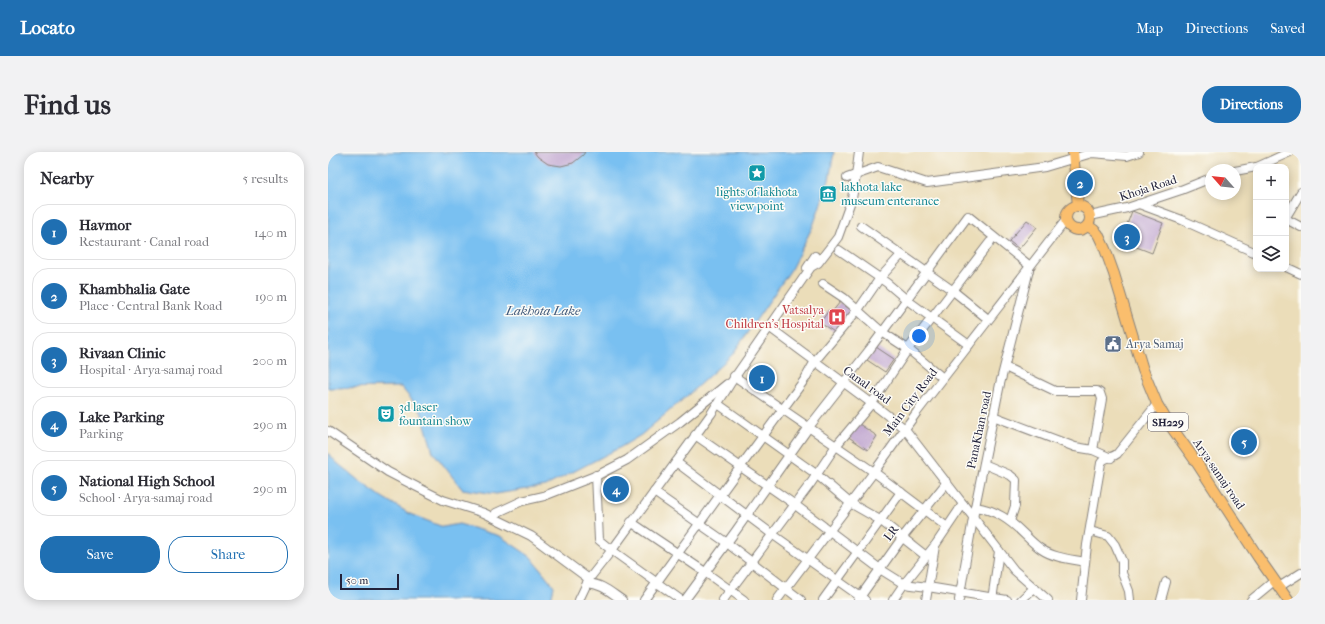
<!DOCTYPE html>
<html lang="en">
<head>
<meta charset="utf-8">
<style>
  :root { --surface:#fff; --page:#f2f2f3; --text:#2b2b33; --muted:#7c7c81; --line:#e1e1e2; --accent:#1f6fb2 }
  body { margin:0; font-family:"IM FELL French Canon",serif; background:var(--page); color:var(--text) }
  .controls { position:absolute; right:12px; top:12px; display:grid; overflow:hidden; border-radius:8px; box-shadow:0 2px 10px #0003 }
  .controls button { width:36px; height:36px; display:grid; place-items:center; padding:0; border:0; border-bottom:1px solid var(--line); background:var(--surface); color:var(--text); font:20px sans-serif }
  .compass { position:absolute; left:877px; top:12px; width:36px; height:36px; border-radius:50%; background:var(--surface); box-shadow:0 2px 10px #0003; rotate:297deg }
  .scale { position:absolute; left:12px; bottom:10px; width:59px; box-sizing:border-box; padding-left:4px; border:2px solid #22223b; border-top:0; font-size:11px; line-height:14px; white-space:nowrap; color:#22223b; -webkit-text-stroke:3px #fdfcf7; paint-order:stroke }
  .you { position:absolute; left:591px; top:184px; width:14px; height:14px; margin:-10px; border:3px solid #fff; border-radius:50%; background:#1a73e8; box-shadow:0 0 0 6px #1a73e833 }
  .badge { display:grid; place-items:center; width:26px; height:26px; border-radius:50%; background:var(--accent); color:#fff; font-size:13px; font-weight:700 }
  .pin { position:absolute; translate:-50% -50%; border:2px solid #fff; box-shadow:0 1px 4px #0006 }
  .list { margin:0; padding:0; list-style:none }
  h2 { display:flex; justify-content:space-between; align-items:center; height:52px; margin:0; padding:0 16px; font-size:17px }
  h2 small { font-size:13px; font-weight:400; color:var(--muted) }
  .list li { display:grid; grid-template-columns:26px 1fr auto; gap:12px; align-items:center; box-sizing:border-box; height:56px; margin:0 8px 8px; padding:0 8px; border:1px solid var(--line); border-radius:16px }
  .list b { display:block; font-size:15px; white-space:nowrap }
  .list p { margin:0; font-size:13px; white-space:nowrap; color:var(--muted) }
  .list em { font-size:13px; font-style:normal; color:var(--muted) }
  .actions { display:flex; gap:8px; padding:12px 16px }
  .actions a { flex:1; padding:9px 0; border:1px solid var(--accent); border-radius:16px; text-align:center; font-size:14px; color:var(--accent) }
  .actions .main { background:var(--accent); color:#fff }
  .icon { flex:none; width:22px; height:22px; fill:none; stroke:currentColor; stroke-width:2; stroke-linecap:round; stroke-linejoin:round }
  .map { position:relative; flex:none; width:973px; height:448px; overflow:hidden; border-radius:16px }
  header { display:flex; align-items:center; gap:24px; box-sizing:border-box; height:56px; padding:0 20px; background:var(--accent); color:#fff }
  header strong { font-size:19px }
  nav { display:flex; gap:22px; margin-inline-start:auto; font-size:14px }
  .intro { display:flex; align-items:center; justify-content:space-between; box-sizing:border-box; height:96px; padding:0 24px }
  h1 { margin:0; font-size:28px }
  .button { padding:10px 18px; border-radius:16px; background:var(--accent); color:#fff; font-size:14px; font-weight:700 }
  main { display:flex; gap:24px; padding:0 24px }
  aside { flex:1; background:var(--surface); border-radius:16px; box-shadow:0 2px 10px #0003 }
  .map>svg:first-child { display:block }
</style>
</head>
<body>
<header>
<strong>Locato</strong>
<nav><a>Map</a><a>Directions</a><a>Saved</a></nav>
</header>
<div class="intro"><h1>Find us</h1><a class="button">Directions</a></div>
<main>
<aside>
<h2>Nearby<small>5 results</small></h2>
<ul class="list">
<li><span class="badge">1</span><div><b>Havmor</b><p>Restaurant · Canal road</p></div><em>140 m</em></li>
<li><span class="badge">2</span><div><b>Khambhalia Gate</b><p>Place · Central Bank Road</p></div><em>190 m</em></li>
<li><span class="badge">3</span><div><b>Rivaan Clinic</b><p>Hospital · Arya-samaj road</p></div><em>200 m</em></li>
<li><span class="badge">4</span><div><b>Lake Parking</b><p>Parking</p></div><em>290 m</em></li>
<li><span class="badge">5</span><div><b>National High School</b><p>School · Arya-samaj road</p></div><em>290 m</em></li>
</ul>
<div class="actions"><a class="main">Save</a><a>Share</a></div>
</aside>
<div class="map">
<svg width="973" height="448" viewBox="0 0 973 448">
  <rect width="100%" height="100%" fill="#fdfcf7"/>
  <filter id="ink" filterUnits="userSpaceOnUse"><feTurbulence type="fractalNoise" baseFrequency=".025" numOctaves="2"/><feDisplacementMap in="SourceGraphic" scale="8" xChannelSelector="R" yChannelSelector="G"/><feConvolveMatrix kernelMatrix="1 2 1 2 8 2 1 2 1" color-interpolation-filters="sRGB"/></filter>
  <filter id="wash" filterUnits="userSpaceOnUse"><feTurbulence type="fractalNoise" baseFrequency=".012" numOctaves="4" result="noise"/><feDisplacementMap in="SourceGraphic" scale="16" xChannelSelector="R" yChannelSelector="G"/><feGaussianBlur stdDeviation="0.9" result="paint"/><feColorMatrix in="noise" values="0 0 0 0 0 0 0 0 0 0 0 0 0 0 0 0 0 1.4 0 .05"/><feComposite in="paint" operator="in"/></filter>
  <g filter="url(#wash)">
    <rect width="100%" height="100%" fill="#ebddb9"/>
    <g fill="#79c0f1" stroke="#4e7196">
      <polygon points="0,0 506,0 501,28 485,74 462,119 404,203 360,243 313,283 293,295 218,334 168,342 134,337 105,300 93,259 73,235 0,236"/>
      <polygon points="0,301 8,310 30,328 54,345 82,362 115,375 131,372 172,384 203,405 226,434 223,448 0,448"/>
    </g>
    <g id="blocks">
      <g fill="#bda2ce">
        <polygon points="206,0 257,0 255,3 245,11 233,14 220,12 210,5"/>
        <polygon points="804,59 835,71 824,101 793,89"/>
        <polygon points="699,68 709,75 691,97 681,89"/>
        <polygon points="512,150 524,159 508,181 492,171 501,158 504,160"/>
        <polygon points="548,195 566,207 557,220 539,208"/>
        <polygon points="528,270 549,284 540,298 519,284"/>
      </g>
    </g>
  </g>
  <g filter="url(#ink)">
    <use href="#blocks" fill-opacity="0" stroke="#86807a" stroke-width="1"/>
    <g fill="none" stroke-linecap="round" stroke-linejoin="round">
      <defs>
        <g id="minor">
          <polyline points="929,15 962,0"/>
          <polyline points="907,19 928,15"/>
          <polyline points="519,26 550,15 599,31 717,15 764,1 799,4 811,0"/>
          <polyline points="811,52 854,68 928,101"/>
          <polyline points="762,64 799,56 853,38 883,26"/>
          <polyline points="958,65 973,40"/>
          <polyline points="958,67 973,75"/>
          <polyline points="533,74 624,138 660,167"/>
          <polyline points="511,98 559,131 579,148 641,193"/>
          <polyline points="958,115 973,122"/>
          <polyline points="479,116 487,104"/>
          <polyline points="495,132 516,146 554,180 580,197 615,226"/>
          <polyline points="441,175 550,256 577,277 686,418 720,448"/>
          <polyline points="677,215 727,239 769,239 772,241 774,247 765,298"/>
          <polyline points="406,224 546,320 619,375"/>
          <polyline points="390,252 488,322 522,351 552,368 598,404"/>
          <polyline points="665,264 747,295 765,298 783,306"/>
          <polyline points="0,279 60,320 89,335 115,348 156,361 203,384 261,427"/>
          <polyline points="367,283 466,352 552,417 576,432 600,435 679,448"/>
          <polyline points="348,310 444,382 537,448"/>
          <polyline points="656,312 682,323 688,328 687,354 682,369"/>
          <polyline points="268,323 271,388 282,397 353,448"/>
          <polyline points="326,340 399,391 473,448"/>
          <path d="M647 355C668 358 682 368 697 383 702 388 707 393 713 397 726 406 743 407 757 410"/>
          <polyline points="168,361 194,349 216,344 272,322 299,308 352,270 399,232"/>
          <polyline points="303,370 377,420 416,448"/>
          <polyline points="762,379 780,384 787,393 794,409 794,421 801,439 802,448"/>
          <path d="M259 431C274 432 282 440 294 448"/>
          <polyline points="951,435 973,421"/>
          <polyline points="251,448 261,427 287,394 383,262 402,232 483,115 490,111 510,85 524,46 528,24 531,0"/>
          <polyline points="316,448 413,314 477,227 487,209 532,155 552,126 573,103"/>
          <polyline points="357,448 407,380 481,275 542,197 640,64 702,114"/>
          <polyline points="395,448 483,331 507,295 544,251 580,197 662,90"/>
          <polyline points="449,448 546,320 589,260 738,68"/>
          <polyline points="495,448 573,340"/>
          <polyline points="530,448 574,386 619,330"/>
          <polyline points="565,448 576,432 608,392 635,352"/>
          <polyline points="598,448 607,394"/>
          <polyline points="631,448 647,355 672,232 701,118"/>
          <polyline points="664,448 671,399"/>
          <polyline points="693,448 706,436"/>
          <path d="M753 448 759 393 773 311C776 305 784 306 789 302L829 252"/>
          <polyline points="833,448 838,430"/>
          <polyline points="923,448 946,429"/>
        </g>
        <g id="major">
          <polyline points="745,0 750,54"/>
          <circle cx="750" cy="66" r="12"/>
          <polyline points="760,74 766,78 770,82 777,97 786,122 815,218 829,252 839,269 869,311 930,405 960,448"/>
        </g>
      </defs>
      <use href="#minor" stroke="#86807a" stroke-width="10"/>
      <use href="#major" stroke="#86807a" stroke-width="12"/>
      <use href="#minor" stroke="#fff" stroke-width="8"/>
      <use href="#major" stroke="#fabe6d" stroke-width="10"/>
    </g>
  </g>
  <defs>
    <symbol id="sight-square" viewBox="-11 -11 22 22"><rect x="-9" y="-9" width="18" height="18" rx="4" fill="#0f9aa8" stroke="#fdfcf7"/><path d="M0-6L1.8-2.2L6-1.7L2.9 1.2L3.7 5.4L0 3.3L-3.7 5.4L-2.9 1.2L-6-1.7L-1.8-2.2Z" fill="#fff"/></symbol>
    <symbol id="museum-square" viewBox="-11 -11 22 22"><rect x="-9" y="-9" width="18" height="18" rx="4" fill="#0f9aa8" stroke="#fdfcf7"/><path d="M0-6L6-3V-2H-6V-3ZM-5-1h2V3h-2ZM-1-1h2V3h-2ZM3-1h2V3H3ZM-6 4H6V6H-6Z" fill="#fff"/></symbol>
    <symbol id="hospital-square" viewBox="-11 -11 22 22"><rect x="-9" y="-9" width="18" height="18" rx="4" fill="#e0444e" stroke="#fdfcf7"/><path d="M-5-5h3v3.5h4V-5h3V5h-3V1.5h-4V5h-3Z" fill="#fff"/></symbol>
    <symbol id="civic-square" viewBox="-11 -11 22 22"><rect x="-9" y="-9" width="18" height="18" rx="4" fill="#5c6f8a" stroke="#fdfcf7"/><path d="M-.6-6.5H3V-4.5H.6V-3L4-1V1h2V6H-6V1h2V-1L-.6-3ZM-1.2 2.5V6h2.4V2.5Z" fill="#fff"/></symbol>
    <symbol id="theatre-square" viewBox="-11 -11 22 22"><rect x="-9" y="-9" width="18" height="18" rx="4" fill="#0f9aa8" stroke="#fdfcf7"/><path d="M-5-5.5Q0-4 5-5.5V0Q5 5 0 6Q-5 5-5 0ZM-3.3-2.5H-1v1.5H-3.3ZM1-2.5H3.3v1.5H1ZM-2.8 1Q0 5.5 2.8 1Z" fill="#fff"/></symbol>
  </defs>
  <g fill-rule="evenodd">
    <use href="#sight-square" x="419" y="11" width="20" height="20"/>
    <use href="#museum-square" x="490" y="32" width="20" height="20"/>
    <use href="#hospital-square" x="499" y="155" width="20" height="20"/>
    <use href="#civic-square" x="775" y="182" width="20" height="20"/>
    <use href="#theatre-square" x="48" y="252" width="20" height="20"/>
  </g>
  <g text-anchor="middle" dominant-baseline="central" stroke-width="3" stroke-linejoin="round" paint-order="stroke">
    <rect fill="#fdfcf7" stroke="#646373" stroke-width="1" x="820" y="261" width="40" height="18" rx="3"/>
    <g font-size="11" font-weight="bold" fill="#22223b">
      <text x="840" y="270">SH229</text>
    </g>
    <g font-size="12" fill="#0d838f" stroke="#fdfcf7" text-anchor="start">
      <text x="513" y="35">lakhota lake<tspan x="513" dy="14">museum enterance</tspan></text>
      <text x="429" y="40" text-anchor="middle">lights of lakhota<tspan x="429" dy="14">view point</tspan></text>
      <text x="71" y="255">3d laser<tspan x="71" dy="14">fountain show</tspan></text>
    </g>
    <g font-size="12" fill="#22223b" stroke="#fdfcf7">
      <text transform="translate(820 36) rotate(-18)">Khoja Road</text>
      <text transform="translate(539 233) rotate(36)">Canal road</text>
      <text transform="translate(582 250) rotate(-53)">Main City Road</text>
      <text transform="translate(651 278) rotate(-78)">PanaKhan road</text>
      <text transform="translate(891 322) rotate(56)">Arya-samaj road</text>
      <text transform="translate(563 381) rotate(-53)">LR</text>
    </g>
    <g font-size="12" fill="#be3a42" stroke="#fdfcf7" text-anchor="end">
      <text x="496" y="158">Vatsalya<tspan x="496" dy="14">Children's Hospital</tspan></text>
    </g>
    <g font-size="12" fill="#4e5e75" stroke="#fdfcf7" text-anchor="start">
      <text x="798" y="192">Arya Samaj</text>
    </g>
    <g font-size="13" font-style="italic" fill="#40597b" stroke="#fdfcf7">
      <text x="215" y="158">Lakhota Lake</text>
    </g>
  </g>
</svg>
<div class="controls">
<button>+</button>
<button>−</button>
<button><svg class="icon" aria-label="layers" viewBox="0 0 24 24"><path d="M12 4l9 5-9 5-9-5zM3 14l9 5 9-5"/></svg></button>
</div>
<svg class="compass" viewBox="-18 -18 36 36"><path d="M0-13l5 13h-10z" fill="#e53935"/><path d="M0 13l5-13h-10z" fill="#7c7c81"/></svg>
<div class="scale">50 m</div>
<div class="you"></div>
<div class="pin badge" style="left:434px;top:226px">1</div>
<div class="pin badge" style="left:752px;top:31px">2</div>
<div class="pin badge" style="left:799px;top:85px">3</div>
<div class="pin badge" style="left:288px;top:337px">4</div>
<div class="pin badge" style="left:916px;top:290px">5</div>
</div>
</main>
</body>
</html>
